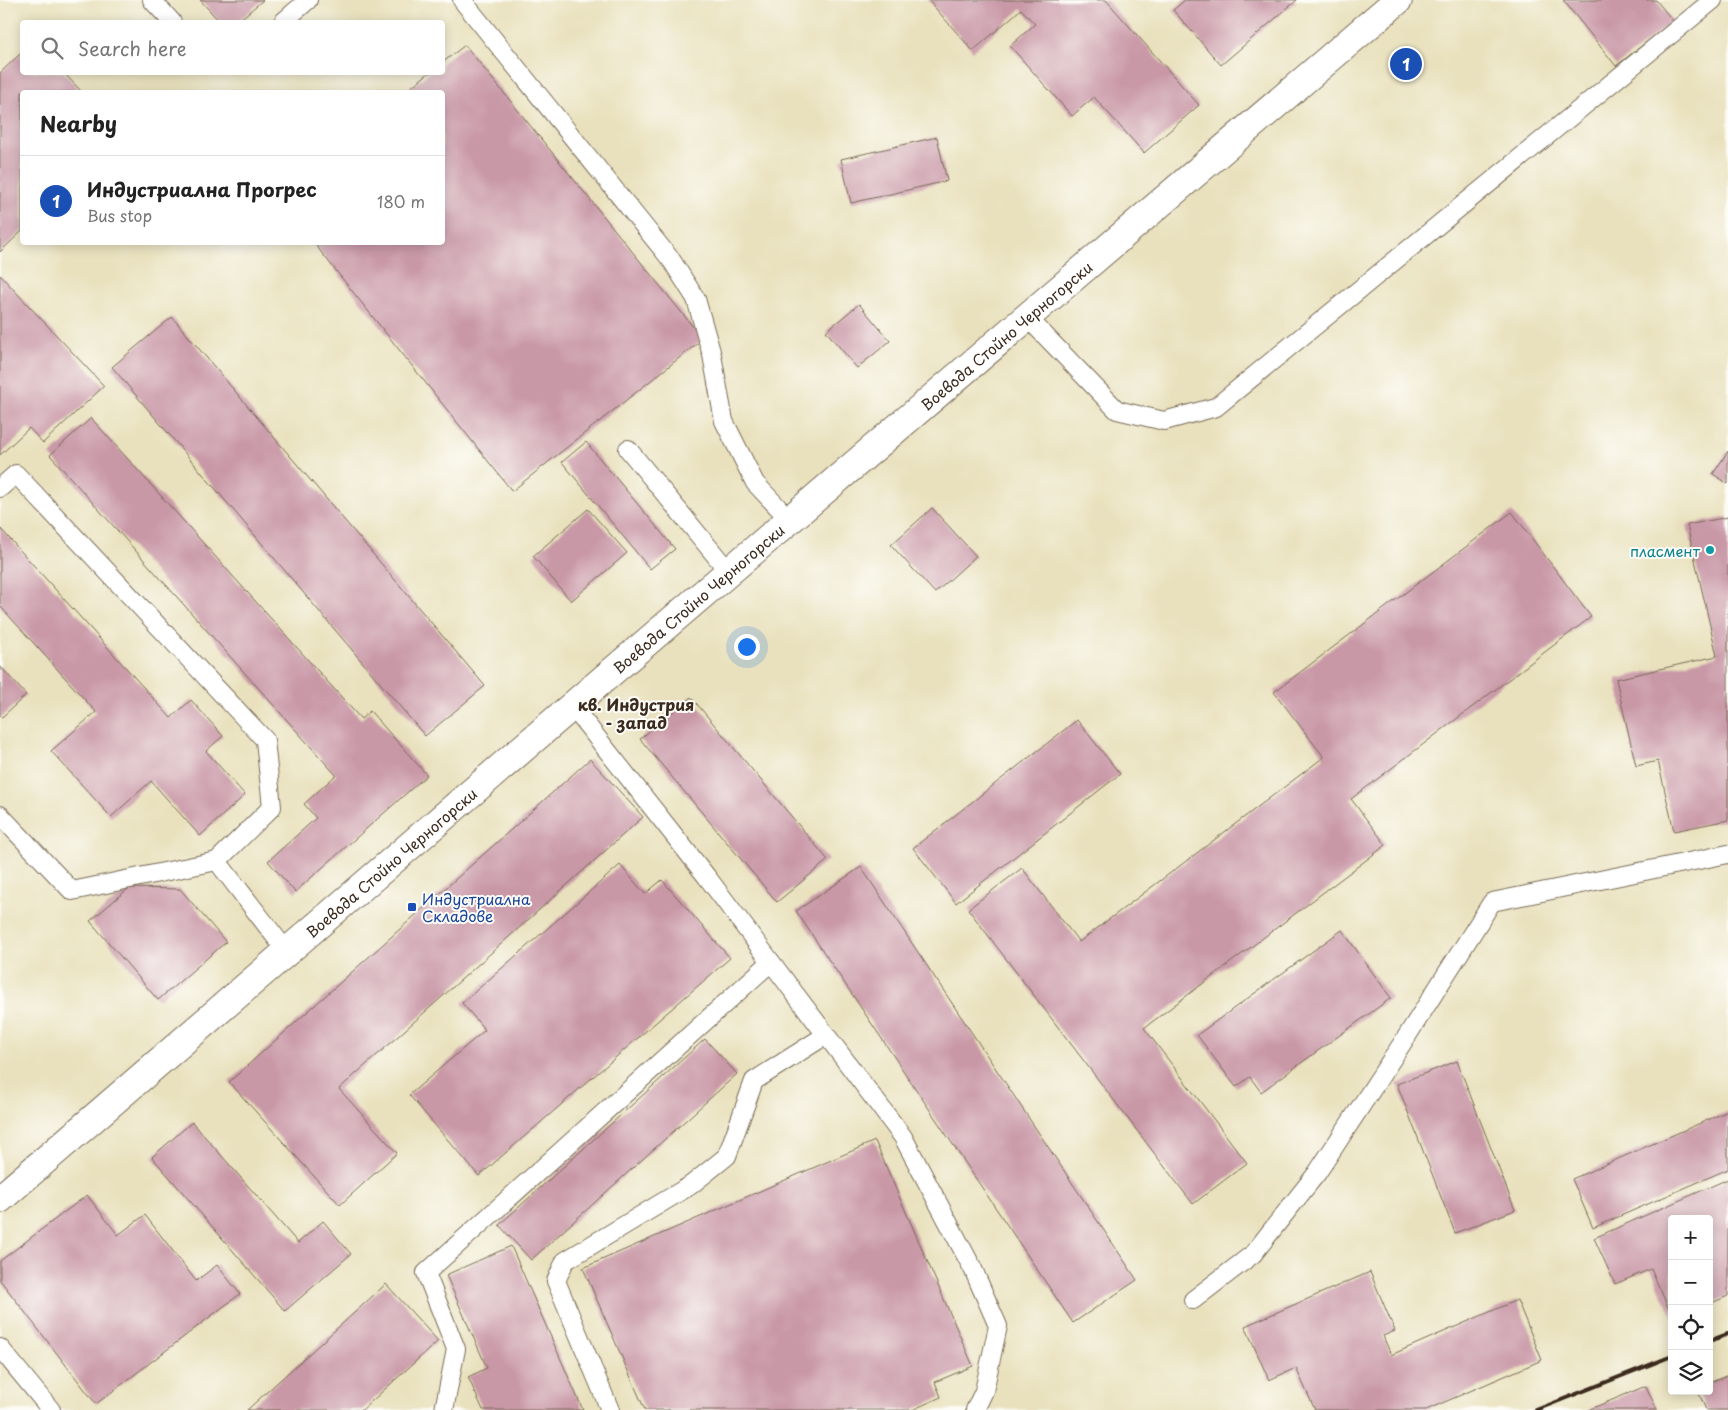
<!DOCTYPE html>
<html lang="en">
<head>
<meta charset="utf-8">
<style>
  :root { --surface:#fff; --page:#f6f6f6; --text:#222; --muted:#767676; --line:#e0e0e0; --accent:#1f6fb2 }
  body { margin:0; font-family:"Playpen Sans",sans-serif; background:var(--page); color:var(--text) }
  .controls { position:absolute; right:15px; bottom:15px; display:grid; overflow:hidden; border-radius:5px; box-shadow:0 2px 12px #0003 }
  .controls button { width:45px; height:45px; display:grid; place-items:center; padding:0; border:0; border-bottom:1px solid var(--line); background:var(--surface); color:var(--text); font:25px sans-serif }
  .you { position:absolute; left:746px; top:646px; width:18px; height:18px; margin:-12px; border:4px solid #fff; border-radius:50%; background:#1a73e8; box-shadow:0 0 0 8px #1a73e833 }
  .badge { display:grid; place-items:center; width:32px; height:32px; border-radius:50%; background:var(--accent); color:#fff; font-size:16px; font-weight:700 }
  .pin { position:absolute; translate:-50% -50%; border:2px solid #fff; box-shadow:0 1px 5px #0006 }
  .list { margin:0; padding:0; list-style:none }
  h2 { display:flex; justify-content:space-between; align-items:center; height:65px; margin:0; padding:0 20px; font-size:21px }
  h2 small { font-size:16px; font-weight:400; color:var(--muted) }
  .list li { display:grid; grid-template-columns:32px 1fr auto; gap:15px; align-items:center; box-sizing:border-box; height:90px; padding:0 20px; border-top:1px solid var(--line) }
  .list b { display:block; font-size:19px; white-space:nowrap }
  .list p { margin:0; font-size:16px; white-space:nowrap; color:var(--muted) }
  .list em { font-size:16px; font-style:normal; color:var(--muted) }
  .icon { flex:none; width:28px; height:28px; fill:none; stroke:currentColor; stroke-width:2; stroke-linecap:round; stroke-linejoin:round }
  .map { position:relative; flex:none; width:1728px; height:1410px; overflow:hidden }
  .search { position:absolute; background:var(--surface); box-shadow:0 2px 12px #0003; left:20px; top:20px; width:425px; height:55px; display:flex; align-items:center; gap:12px; box-sizing:border-box; padding:0 18px; border-radius:5px; color:var(--muted); font-size:19px }
  .panel { position:absolute; background:var(--surface); box-shadow:0 2px 12px #0003; left:20px; top:90px; width:425px; height:155px; border-radius:5px }
  .map>svg:first-child { display:block }
</style>
</head>
<body>
<div class="map">
<svg width="1728" height="1410" viewBox="0 0 1728 1410">
  <rect width="100%" height="100%" fill="#fdfcf7"/>
  <filter id="ink" filterUnits="userSpaceOnUse"><feTurbulence type="fractalNoise" baseFrequency=".02" numOctaves="2"/><feDisplacementMap in="SourceGraphic" scale="10" xChannelSelector="R" yChannelSelector="G"/><feConvolveMatrix kernelMatrix="1 2 1 2 8 2 1 2 1" color-interpolation-filters="sRGB"/></filter>
  <filter id="wash" filterUnits="userSpaceOnUse"><feTurbulence type="fractalNoise" baseFrequency=".0096" numOctaves="4" result="noise"/><feDisplacementMap in="SourceGraphic" scale="20" xChannelSelector="R" yChannelSelector="G"/><feGaussianBlur stdDeviation="1.12" result="paint"/><feColorMatrix in="noise" values="0 0 0 0 0 0 0 0 0 0 0 0 0 0 0 0 0 1.4 0 .05"/><feComposite in="paint" operator="in"/></filter>
  <g filter="url(#wash)">
    <rect width="100%" height="100%" fill="#e9e1bd"/>
    <g id="blocks">
      <g fill="#c998a7">
        <polygon points="200,0 263,0 237,22 220,22"/>
        <polygon points="928,0 1106,0 1199,105 1144,153 1094,97 1072,116 1010,46 1035,24 1021,9 973,51"/>
        <polygon points="1185,0 1297,0 1221,65 1173,10"/>
        <polygon points="1563,0 1656,0 1673,21 1616,66"/>
        <polygon points="465,45 703,339 512,491 313,242 442,242 442,92 405,92 430,72 442,72 442,63"/>
        <polygon points="22,52 22,72 63,72 82,92 22,92 22,231 0,252 0,73"/>
        <polygon points="937,137 947,181 851,203 841,159"/>
        <polygon points="0,275 104,386 43,443 29,428 0,455"/>
        <polygon points="859,304 890,341 857,368 826,331"/>
        <polygon points="172,317 485,686 425,736 112,367"/>
        <polygon points="91,418 361,719 370,711 427,775 295,892 268,861 316,818 304,804 336,775 50,455"/>
        <polygon points="586,442 675,549 650,569 562,462"/>
        <polygon points="1728,451 1728,484 1713,474"/>
        <polygon points="932,508 976,556 935,593 891,545"/>
        <polygon points="588,509 627,553 571,601 533,556"/>
        <polygon points="1512,512 1591,617 1351,799 1386,845 1144,1028 1247,1163 1193,1204 968,909 1022,868 1079,942 1324,757 1274,692"/>
        <polygon points="1728,517 1728,820 1674,831 1658,761 1636,766 1616,679 1717,656 1687,525"/>
        <polygon points="0,528 171,718 191,700 223,736 206,751 245,795 200,836 151,781 111,817 51,751 96,712 0,606"/>
        <polygon points="0,666 26,695 2,717 0,715"/>
        <polygon points="691,697 828,860 777,902 640,739"/>
        <polygon points="1077,720 1120,774 956,903 913,848"/>
        <polygon points="590,759 643,817 339,1089 397,1153 340,1205 229,1082"/>
        <polygon points="620,865 645,894 662,880 730,958 479,1176 409,1095 485,1030 462,1003"/>
        <polygon points="861,867 1137,1280 1073,1323 796,911"/>
        <polygon points="129,888 180,889 226,942 158,1000 90,921"/>
        <polygon points="1342,930 1391,998 1261,1092 1250,1077 1236,1087 1197,1035"/>
        <polygon points="705,1039 737,1074 531,1260 499,1225"/>
        <polygon points="1457,1061 1515,1210 1455,1233 1397,1084"/>
        <polygon points="1728,1111 1728,1169 1593,1228 1572,1179"/>
        <polygon points="192,1122 298,1243 323,1221 351,1254 285,1311 152,1157"/>
        <polygon points="875,1141 973,1366 935,1382 941,1397 912,1410 645,1410 583,1268"/>
        <polygon points="1728,1179 1728,1296 1709,1304 1709,1219 1672,1219 1672,1316 1651,1269 1615,1284 1594,1238"/>
        <polygon points="87,1195 118,1235 145,1215 196,1281 217,1265 240,1294 96,1404 0,1280 0,1261"/>
        <polygon points="511,1246 583,1410 483,1410 468,1377 487,1368 446,1275"/>
        <polygon points="1370,1272 1395,1331 1383,1336 1391,1355 1517,1300 1542,1360 1426,1410 1315,1410 1296,1368 1269,1380 1245,1326"/>
        <polygon points="386,1284 438,1341 362,1410 247,1410"/>
        <polygon points="1728,1375 1728,1410 1706,1410 1698,1391 1709,1391 1709,1383"/>
        <polygon points="1646,1386 1657,1410 1588,1410"/>
      </g>
    </g>
  </g>
  <g filter="url(#ink)">
    <use href="#blocks" fill-opacity="0" stroke="#786a56" stroke-width="1"/>
    <g fill="none" stroke-linecap="round" stroke-linejoin="round">
      <defs>
        <g id="service">
          <polyline points="152,0 172,22"/>
          <polyline points="462,0 672,261 696,299 712,355 724,421 755,483 790,520"/>
          <polyline points="283,22 308,0"/>
          <polyline points="1027,317 1117,410 1164,421 1216,407 1713,0"/>
          <polyline points="628,449 729,572"/>
          <polyline points="0,488 16,474 265,740 272,807 217,861 72,891 0,815"/>
          <polyline points="572,706 707,877 903,1137 973,1269 998,1326 984,1391 975,1410"/>
          <polyline points="217,861 287,952"/>
          <polyline points="1193,1300 1253,1254 1317,1173 1407,1036 1492,902 1728,854"/>
          <polyline points="0,1348 51,1410"/>
          <polyline points="444,1410 456,1349 426,1273 771,962"/>
          <polyline points="610,1410 556,1281 565,1261 691,1185 727,1156 754,1081 826,1035"/>
        </g>
        <g id="tertiary">
          <path id="s1" d="M0 1199 572 706 1398 0"/>
        </g>
      </defs>
      <use href="#service" stroke="#786a56" stroke-width="20"/>
      <use href="#tertiary" stroke="#786a56" stroke-width="30"/>
      <use href="#service" stroke="#fff" stroke-width="18"/>
      <use href="#tertiary" stroke="#fff" stroke-width="28"/>
      <g stroke="#3b2a1e" stroke-width="4">
        <polyline points="1709,1341 1728,1334"/>
        <polyline points="1536,1410 1672,1356"/>
      </g>
    </g>
  </g>
  <circle fill="#0f9aa8" stroke="#fdfcf7" stroke-width="2" cx="1710" cy="550" r="5"/>
  <rect fill="#1a4fb4" stroke="#fdfcf7" stroke-width="2" x="407" y="902" width="10" height="10" rx="2.5"/>
  <g text-anchor="middle" dominant-baseline="central" stroke-width="4" stroke-linejoin="round" paint-order="stroke">
    <g font-size="15" fill="#3b2a1e" stroke="#fdfcf7">
      <text stroke="none"><textPath href="#s1" startOffset="1326">Воевода Стойно Черногорски</textPath></text>
      <text stroke="none"><textPath href="#s1" startOffset="921">Воевода Стойно Черногорски</textPath></text>
      <text stroke="none"><textPath href="#s1" startOffset="516">Воевода Стойно Черногорски</textPath></text>
    </g>
    <g font-size="15" fill="#0d838f" stroke="#fdfcf7" text-anchor="end">
      <text x="1700" y="550">пласмент</text>
    </g>
    <g font-size="15" fill="#164399" stroke="#fdfcf7" text-anchor="start">
      <text x="422" y="898">Индустриална<tspan x="422" dy="17">Складове</tspan></text>
    </g>
    <g font-size="16" font-weight="bold" fill="#3b2a1e" stroke="#fdfcf7">
      <text x="636" y="704">кв. Индустрия<tspan x="636" dy="18">- запад</tspan></text>
    </g>
  </g>
</svg>
<div class="controls">
<button>+</button>
<button>−</button>
<button><svg class="icon" aria-label="locate" viewBox="0 0 24 24"><circle cx="12" cy="12" r="6"/><path d="M12 2v4M12 18v4M2 12h4M18 12h4"/></svg></button>
<button><svg class="icon" aria-label="layers" viewBox="0 0 24 24"><path d="M12 4l9 5-9 5-9-5zM3 14l9 5 9-5"/></svg></button>
</div>
<div class="you"></div>
<div class="pin badge" style="left:1406px;top:64px;background:#1a4fb4">1</div>
<div class="search"><svg class="icon" aria-label="search" viewBox="0 0 24 24"><circle cx="10" cy="10" r="6"/><path d="M15 15l6 6"/></svg>Search here</div>
<section class="panel">
<h2>Nearby<small></small></h2>
<ul class="list">
<li><span class="badge" style="background:#1a4fb4">1</span><div><b>Индустриална Прогрес</b><p>Bus stop</p></div><em>180 m</em></li>
</ul>
</section>
</div>
</body>
</html>
